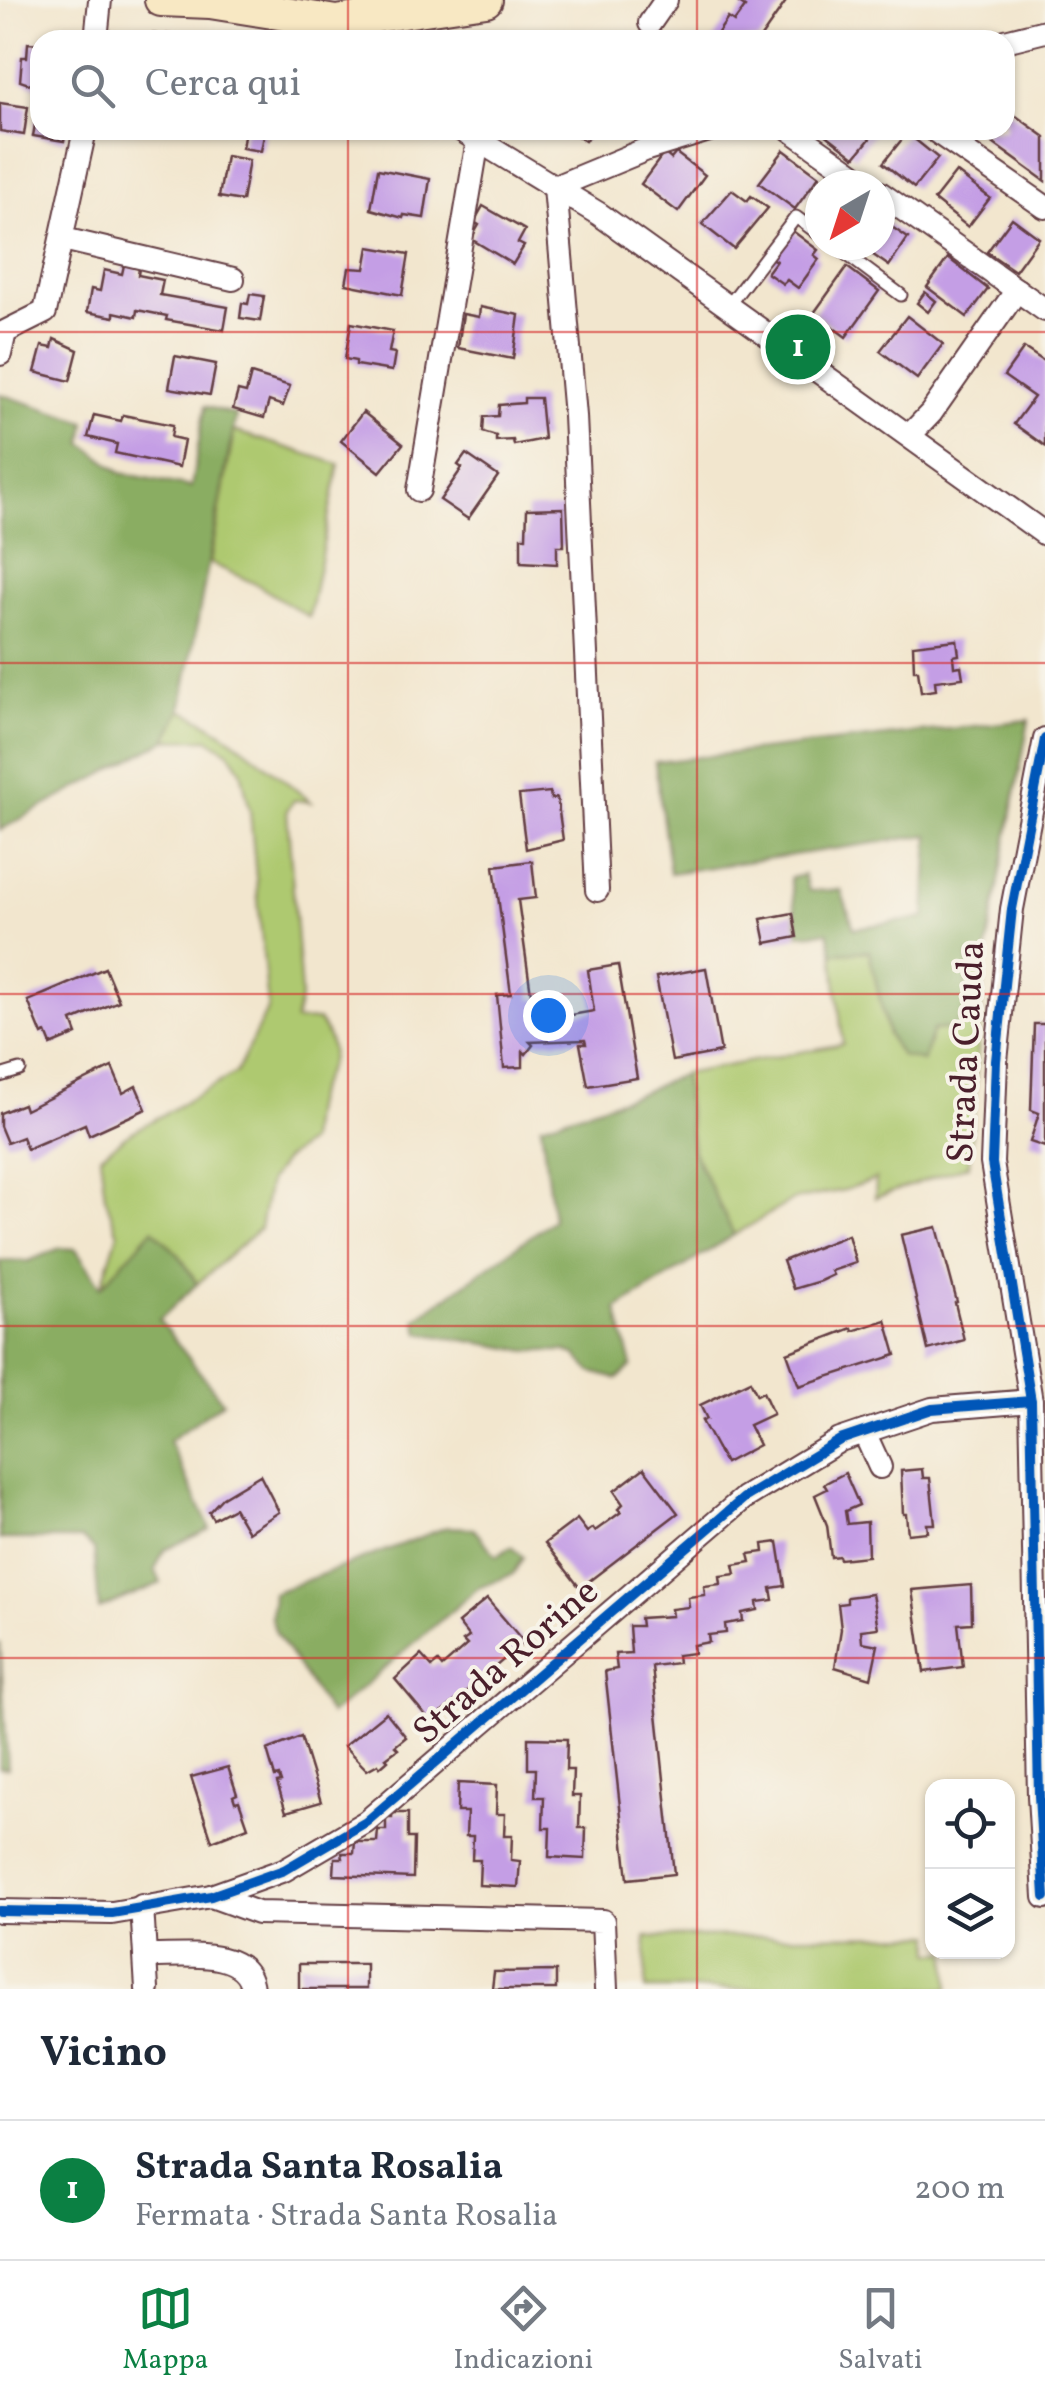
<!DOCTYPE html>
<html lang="it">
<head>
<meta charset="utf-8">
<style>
  :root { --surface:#fff; --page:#f6f6f7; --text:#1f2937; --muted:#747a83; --line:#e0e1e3; --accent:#0b8043 }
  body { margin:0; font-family:Vollkorn,serif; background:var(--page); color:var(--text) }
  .controls { position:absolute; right:30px; bottom:30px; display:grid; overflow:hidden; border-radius:20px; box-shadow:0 2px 8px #0004 }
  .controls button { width:90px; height:90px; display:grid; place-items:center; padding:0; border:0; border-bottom:2px solid var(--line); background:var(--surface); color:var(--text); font:50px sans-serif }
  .compass { position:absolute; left:805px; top:170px; width:90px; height:90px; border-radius:50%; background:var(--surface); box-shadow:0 2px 8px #0004; rotate:219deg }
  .you { position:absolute; left:548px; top:1015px; width:35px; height:35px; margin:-25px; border:8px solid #fff; border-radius:50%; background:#1a73e8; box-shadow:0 0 0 15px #1a73e833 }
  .badge { display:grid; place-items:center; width:65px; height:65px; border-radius:50%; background:var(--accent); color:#fff; font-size:32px; font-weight:700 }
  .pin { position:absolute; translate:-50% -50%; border:5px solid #fff; box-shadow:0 2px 10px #0006 }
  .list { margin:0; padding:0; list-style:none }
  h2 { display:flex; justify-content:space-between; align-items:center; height:130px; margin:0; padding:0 40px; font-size:42px }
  h2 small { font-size:32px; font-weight:400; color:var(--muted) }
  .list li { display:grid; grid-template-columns:65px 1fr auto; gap:30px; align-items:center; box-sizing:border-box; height:140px; padding:0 40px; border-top:2px solid var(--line) }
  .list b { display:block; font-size:38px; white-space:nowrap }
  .list p { margin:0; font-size:32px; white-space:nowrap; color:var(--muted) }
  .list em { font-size:32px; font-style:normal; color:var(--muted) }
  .icon { flex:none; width:55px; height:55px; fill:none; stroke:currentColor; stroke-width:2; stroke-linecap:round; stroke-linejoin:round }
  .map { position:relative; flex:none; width:1045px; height:1989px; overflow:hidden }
  .search { position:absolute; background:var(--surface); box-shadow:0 2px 8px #0004; left:30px; right:30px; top:30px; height:110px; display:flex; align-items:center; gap:25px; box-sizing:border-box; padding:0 35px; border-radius:30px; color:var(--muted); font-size:38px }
  .sheet { height:270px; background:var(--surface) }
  nav { display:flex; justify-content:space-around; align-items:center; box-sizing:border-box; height:140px; border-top:2px solid var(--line); background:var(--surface); font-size:28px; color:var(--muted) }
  nav a { display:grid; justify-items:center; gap:5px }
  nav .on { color:var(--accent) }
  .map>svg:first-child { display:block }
</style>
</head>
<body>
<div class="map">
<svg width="1045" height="1989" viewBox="0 0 1045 1989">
  <rect width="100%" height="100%" fill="#f7f3e8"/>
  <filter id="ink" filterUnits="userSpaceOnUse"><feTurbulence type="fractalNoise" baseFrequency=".01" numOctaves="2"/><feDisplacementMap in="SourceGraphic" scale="20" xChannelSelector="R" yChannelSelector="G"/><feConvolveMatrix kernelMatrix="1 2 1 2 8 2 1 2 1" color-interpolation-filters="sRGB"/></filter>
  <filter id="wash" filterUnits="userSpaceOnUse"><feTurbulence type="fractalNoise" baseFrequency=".0048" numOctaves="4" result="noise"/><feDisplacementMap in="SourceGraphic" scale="40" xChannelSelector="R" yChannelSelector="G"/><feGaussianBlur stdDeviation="2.25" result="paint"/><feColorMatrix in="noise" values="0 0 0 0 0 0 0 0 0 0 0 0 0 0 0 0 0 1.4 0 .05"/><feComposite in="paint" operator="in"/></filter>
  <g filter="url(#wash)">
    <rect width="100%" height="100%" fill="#f2e6ce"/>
    <g fill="#aec96f" stroke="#7c744d" stroke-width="2.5">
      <polygon points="234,431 339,464 309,617 256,584 210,563"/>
      <path d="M181 710C229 730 271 770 311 802L294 800 287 810 301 995 295 1021 318 1020C342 1055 329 1062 316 1094 310 1108 310 1127 308 1142L284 1160 269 1181 260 1228 197 1284 180 1256 101 1287 118 1234 105 1196 100 1156 127 1135 236 1073 268 1008 250 811 241 770 229 752 208 739 166 740Z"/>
      <polygon points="869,951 888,1035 933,1029 965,1009 969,956 986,953 969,1165 875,1198 876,1179 845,1190 793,1200 734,1235 693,1152 683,1074 843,1044 833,953"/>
      <polygon points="932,1935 932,1952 948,1952 949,1989 646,1989 646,1937"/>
    </g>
    <g fill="#8aad62" stroke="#6a6646" stroke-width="2.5">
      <polygon points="0,394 86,422 83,443 121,473 191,487 205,406 236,415 181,710 166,740 0,830"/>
      <polygon points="1029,720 986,953 969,956 965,1009 956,1028 933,1030 923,1061 901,1056 888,1035 869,951 833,953 828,932 799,934 790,878 804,875 809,891 841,890 854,928 925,918 929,835 670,873 655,762"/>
      <polygon points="683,1074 693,1152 734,1235 617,1309 632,1366 617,1379 591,1372 577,1356 566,1351 528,1351 420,1333 416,1319 553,1220 541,1125 638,1094"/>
      <polygon points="153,1229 180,1256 197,1284 159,1320 223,1402 169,1441 210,1529 164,1550 155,1569 161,1583 99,1609 94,1549 82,1539 0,1539 0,1261 29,1261 60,1248 76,1249 101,1287"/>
      <polygon points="447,1527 473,1528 496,1556 511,1547 523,1557 513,1574 478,1588 330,1715 276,1633 271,1618 273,1593"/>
      <polygon points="0,1642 8,1768 0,1768"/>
    </g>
    <g id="blocks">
      <g fill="#c49ee5">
        <polygon points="742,0 787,0 759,40 713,40 728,18 734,22 745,7 739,3"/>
        <polygon points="105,32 156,34 156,40 105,40"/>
        <polygon points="167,34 226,37 226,40 167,40"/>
        <polygon points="28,43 40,44 40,88 20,81 22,57 27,57"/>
        <polygon points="0,103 28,107 24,135 0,131"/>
        <polygon points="1005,108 1045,137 1045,181 983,136 987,130 1005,130"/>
        <polygon points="36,119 40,120 40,130 66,130 64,141 33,136"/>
        <polygon points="245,130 265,130 261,151 242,148"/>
        <polygon points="568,130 593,130 585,141"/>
        <polygon points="820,130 877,130 855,157"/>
        <polygon points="907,133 938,158 914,188 883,163"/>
        <polygon points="784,150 819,176 795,209 759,183"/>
        <polygon points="664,153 671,159 676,153 705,175 678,212 641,184"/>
        <polygon points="226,156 249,160 242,201 219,197"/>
        <polygon points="378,169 430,179 424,218 404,215 403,218 371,209"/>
        <polygon points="956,172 990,198 968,227 934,200"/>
        <polygon points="732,190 747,201 751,196 768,208 734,249 702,224"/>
        <polygon points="483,206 525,230 518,243 524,246 513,264 471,239 479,225 474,222"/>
        <polygon points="1012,218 1039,238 1015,271 987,252"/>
        <polygon points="880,219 908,238 889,266 859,245 880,245"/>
        <polygon points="790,229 818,250 814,255 819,259 798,288 787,280 783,284 767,273 776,261 769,257"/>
        <polygon points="369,247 409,254 402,295 346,284 349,268 365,269"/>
        <polygon points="948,258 988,289 967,317 927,287"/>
        <polygon points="124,265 139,268 138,275 163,280 160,295 228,307 224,330 166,320 167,316 137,310 136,317 114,312 114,317 87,312 91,289 100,291 104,270 122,274"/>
        <polygon points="847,267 879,291 846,337 814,313"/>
        <polygon points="925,292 936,301 928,312 917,303"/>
        <polygon points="250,294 264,296 260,321 240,318 242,303 248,304"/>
        <polygon points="480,307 519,315 513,359 458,348 463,314 479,317"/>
        <polygon points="907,316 943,344 917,379 880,351"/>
        <polygon points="351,323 393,331 389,352 395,353 392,371 356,365 356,361 345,359"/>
        <polygon points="54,339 78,350 70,381 35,372 42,346 52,348"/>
        <polygon points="1024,348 1045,362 1045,446 1014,424 1034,397 1004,376"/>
        <polygon points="175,356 216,364 210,395 169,388"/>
        <polygon points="251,374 290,386 283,406 269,401 264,418 233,409 238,391 246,393"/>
        <polygon points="524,398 540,398 544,439 514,445 513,440 496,441 496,436 483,432 484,417 498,416 499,405 524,403"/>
        <polygon points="363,412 403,444 380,472 341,441"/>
        <polygon points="94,415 121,421 123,415 173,425 171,437 184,440 179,467 115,453 117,444 88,437"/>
        <polygon points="466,454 498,476 468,519 440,500 462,468 458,465"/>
        <polygon points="563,508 564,546 557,546 557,564 521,562 521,537 526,537 527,509"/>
        <polygon points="957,640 959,655 953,656 954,667 961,666 963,678 935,681 936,690 921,692 918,670 914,670 913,645"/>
        <polygon points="550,792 551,799 557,798 563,840 526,849 519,795"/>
        <polygon points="532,861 536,898 518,900 532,1001 534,998 557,1015 554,1018 594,1011 588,970 618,965 637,1078 588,1086 580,1044 586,1044 585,1040 530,1042 533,1045 526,1054 523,1051 523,1067 504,1068 497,995 511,994 494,866"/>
        <polygon points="793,913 797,937 766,943 761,919"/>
        <polygon points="105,968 119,1001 72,1021 77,1034 51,1045 46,1033 42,1035 28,1001"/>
        <polygon points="706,968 721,1052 672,1061 656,977"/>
        <polygon points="1034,1024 1045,1024 1045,1147 1030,1142 1039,1113 1031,1110"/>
        <polygon points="112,1067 123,1093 136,1086 146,1109 89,1135 85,1124 27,1149 22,1137 7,1143 0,1126 0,1113 23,1104 25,1110"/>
        <polygon points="937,1227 957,1302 955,1303 964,1340 928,1350 901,1235"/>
        <polygon points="848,1235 856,1263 831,1271 833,1275 820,1281 793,1289 783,1261"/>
        <polygon points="886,1320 896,1355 799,1386 787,1353 852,1328 853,1331"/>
        <polygon points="750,1381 757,1395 763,1392 773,1414 749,1425 759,1445 725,1463 702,1421 707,1419 700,1405"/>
        <polygon points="644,1468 678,1513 580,1588 545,1543 577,1519 587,1532 593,1528 595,1531 621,1512 618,1509 623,1504 614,1491"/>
        <polygon points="922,1469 923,1478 930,1478 935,1524 927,1524 928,1532 908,1534 906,1514 903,1514 901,1471"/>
        <polygon points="845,1473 859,1505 845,1511 847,1524 867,1522 868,1556 840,1559 839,1556 831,1557 827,1525 815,1495 827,1489 824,1484"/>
        <polygon points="260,1475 279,1512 248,1532 234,1508 213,1519 209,1512 223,1497"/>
        <polygon points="778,1542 785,1586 771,1588 773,1600 757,1602 758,1610 742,1613 743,1621 725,1624 726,1633 708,1635 709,1642 693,1645 694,1653 677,1655 678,1663 652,1666 674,1874 628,1879 605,1671 617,1669 615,1654 631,1653 629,1626 641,1626 640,1618 672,1616 671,1609 689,1607 688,1597 705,1595 704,1586 721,1584 720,1576 736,1574 734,1565 751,1562 749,1554 764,1552 763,1544"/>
        <polygon points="971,1585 972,1623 958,1624 963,1667 924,1672 912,1590"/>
        <polygon points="872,1594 878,1628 861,1630 862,1642 878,1645 871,1678 835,1667 841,1629 838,1604 847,1603 847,1597"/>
        <polygon points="487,1599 524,1642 431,1722 395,1679 421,1655 432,1667 438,1662 442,1667 467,1645 463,1641 469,1637 458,1623"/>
        <polygon points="386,1712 406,1737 395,1746 398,1749 386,1758 388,1760 380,1767 378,1764 367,1770 344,1746"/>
        <polygon points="301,1737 321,1802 286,1812 277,1783 281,1782 279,1776 275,1777 267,1750"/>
        <polygon points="528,1738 567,1739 566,1770 573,1770 572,1796 580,1796 579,1828 586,1828 585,1859 549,1857 550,1828 543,1828 544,1797 535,1797 536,1769 528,1769"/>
        <polygon points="228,1767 237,1794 233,1796 235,1802 239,1801 248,1827 212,1841 191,1777"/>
        <polygon points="458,1783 497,1785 496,1814 505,1814 504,1836 512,1836 511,1860 520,1861 518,1887 479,1885 480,1860 472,1860 473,1836 466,1836 467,1812 457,1812"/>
        <polygon points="392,1813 408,1813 408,1838 414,1838 413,1878 334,1875 335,1858 343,1858 342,1853 354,1853 355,1842 377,1842 378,1830 386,1830 386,1818 392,1818"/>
        <rect x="299" y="1964" width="67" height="25"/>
        <polygon points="556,1971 556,1989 492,1989 494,1972"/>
      </g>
    </g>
  </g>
  <g filter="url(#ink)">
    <use href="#blocks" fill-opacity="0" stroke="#633d43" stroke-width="2.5"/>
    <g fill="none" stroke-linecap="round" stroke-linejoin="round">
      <defs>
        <g id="service">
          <polyline points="834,245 901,295"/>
          <polyline points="728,306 796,217 820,235"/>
          <polyline points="0,1076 20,1070"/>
        </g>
        <g id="minor">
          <polyline points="650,23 666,0"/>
          <polyline points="96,40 100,0"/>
          <polyline points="1005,41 1045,31"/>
          <polyline points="461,130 599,214 1045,534"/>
          <polyline points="791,130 869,185"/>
          <polyline points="934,130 1045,207"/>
          <polyline points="880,193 1045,310"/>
          <polyline points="63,239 233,279"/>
          <polyline points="0,354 5,332 45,312 85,130"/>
          <polyline points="910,435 931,413 1017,290"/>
          <polyline points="419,490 478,140"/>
          <polyline points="1045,739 1012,909 996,1061 992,1163 1031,1401 1039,1796 1045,1897"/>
          <polyline points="597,890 575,416 555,187 647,149 709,130"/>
          <polyline points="864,1432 880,1467"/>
          <polyline points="211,1896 258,1913 603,1921 606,1989"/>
          <polyline points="142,1906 147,1989"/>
          <polyline points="0,1911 112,1913 211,1896 284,1870 366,1822 744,1498 840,1440 932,1409 1031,1401"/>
          <path d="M147 1956C180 1957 248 1946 252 1989"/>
        </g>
        <polyline id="secondary" points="161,0 210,2 336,22 486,0"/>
      </defs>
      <use href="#service" stroke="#633d43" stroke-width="15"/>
      <use href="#minor" stroke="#633d43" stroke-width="26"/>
      <use href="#secondary" stroke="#633d43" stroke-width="36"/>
      <use href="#service" stroke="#fff" stroke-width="11"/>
      <use href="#minor" stroke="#fff" stroke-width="22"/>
      <use href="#secondary" stroke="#f8e8c3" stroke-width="32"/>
      <defs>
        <g id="cycleway">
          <polyline points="1045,739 1012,909 996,1061 992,1163 1031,1401 1039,1796 1045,1897"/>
          <polyline points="0,1911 112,1913 211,1896 284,1870 366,1822 744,1498 840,1440 932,1409 1031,1401"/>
        </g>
      </defs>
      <use href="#cycleway" stroke="#f7f3e8" stroke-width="16"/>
      <use href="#cycleway" stroke="#0057b8" stroke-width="10"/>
    </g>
  </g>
  <path fill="none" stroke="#d62828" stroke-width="2.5" stroke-opacity="0.55" d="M348 0V40M697 0V40M348 130V1989M697 130V1989M0 332H1045M0 663H1045M0 994H1045M0 1326H1045M0 1658H1045"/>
  <g text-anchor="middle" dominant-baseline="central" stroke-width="8" stroke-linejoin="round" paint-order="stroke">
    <g font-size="38" fill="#4a1f2b" stroke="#f7f3e8">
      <text transform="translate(968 1052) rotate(-87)">Strada Cauda</text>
      <text transform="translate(507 1663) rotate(-41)">Strada Rorine</text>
    </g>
  </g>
</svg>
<div class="controls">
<button><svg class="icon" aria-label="locate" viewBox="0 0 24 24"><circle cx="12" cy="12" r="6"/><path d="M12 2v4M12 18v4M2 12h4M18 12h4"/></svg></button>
<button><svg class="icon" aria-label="layers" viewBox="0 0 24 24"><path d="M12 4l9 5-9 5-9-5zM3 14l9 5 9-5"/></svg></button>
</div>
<svg class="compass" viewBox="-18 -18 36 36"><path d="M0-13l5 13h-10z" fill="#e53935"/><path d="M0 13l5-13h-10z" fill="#747a83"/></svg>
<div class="you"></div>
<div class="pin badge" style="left:798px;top:347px">1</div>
<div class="search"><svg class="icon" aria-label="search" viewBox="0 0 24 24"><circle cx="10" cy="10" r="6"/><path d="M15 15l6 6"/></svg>Cerca qui</div>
</div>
<section class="sheet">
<h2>Vicino<small></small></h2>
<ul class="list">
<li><span class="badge">1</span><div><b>Strada Santa Rosalia</b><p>Fermata · Strada Santa Rosalia</p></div><em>200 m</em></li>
</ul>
</section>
<nav>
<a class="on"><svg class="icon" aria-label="map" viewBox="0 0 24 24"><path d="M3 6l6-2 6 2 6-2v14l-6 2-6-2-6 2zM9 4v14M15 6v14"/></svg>Mappa</a>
<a><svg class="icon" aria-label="directions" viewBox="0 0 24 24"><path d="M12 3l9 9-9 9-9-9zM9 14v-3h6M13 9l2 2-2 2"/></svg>Indicazioni</a>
<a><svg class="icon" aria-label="saved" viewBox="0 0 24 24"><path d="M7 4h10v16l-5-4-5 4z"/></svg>Salvati</a>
</nav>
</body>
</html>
